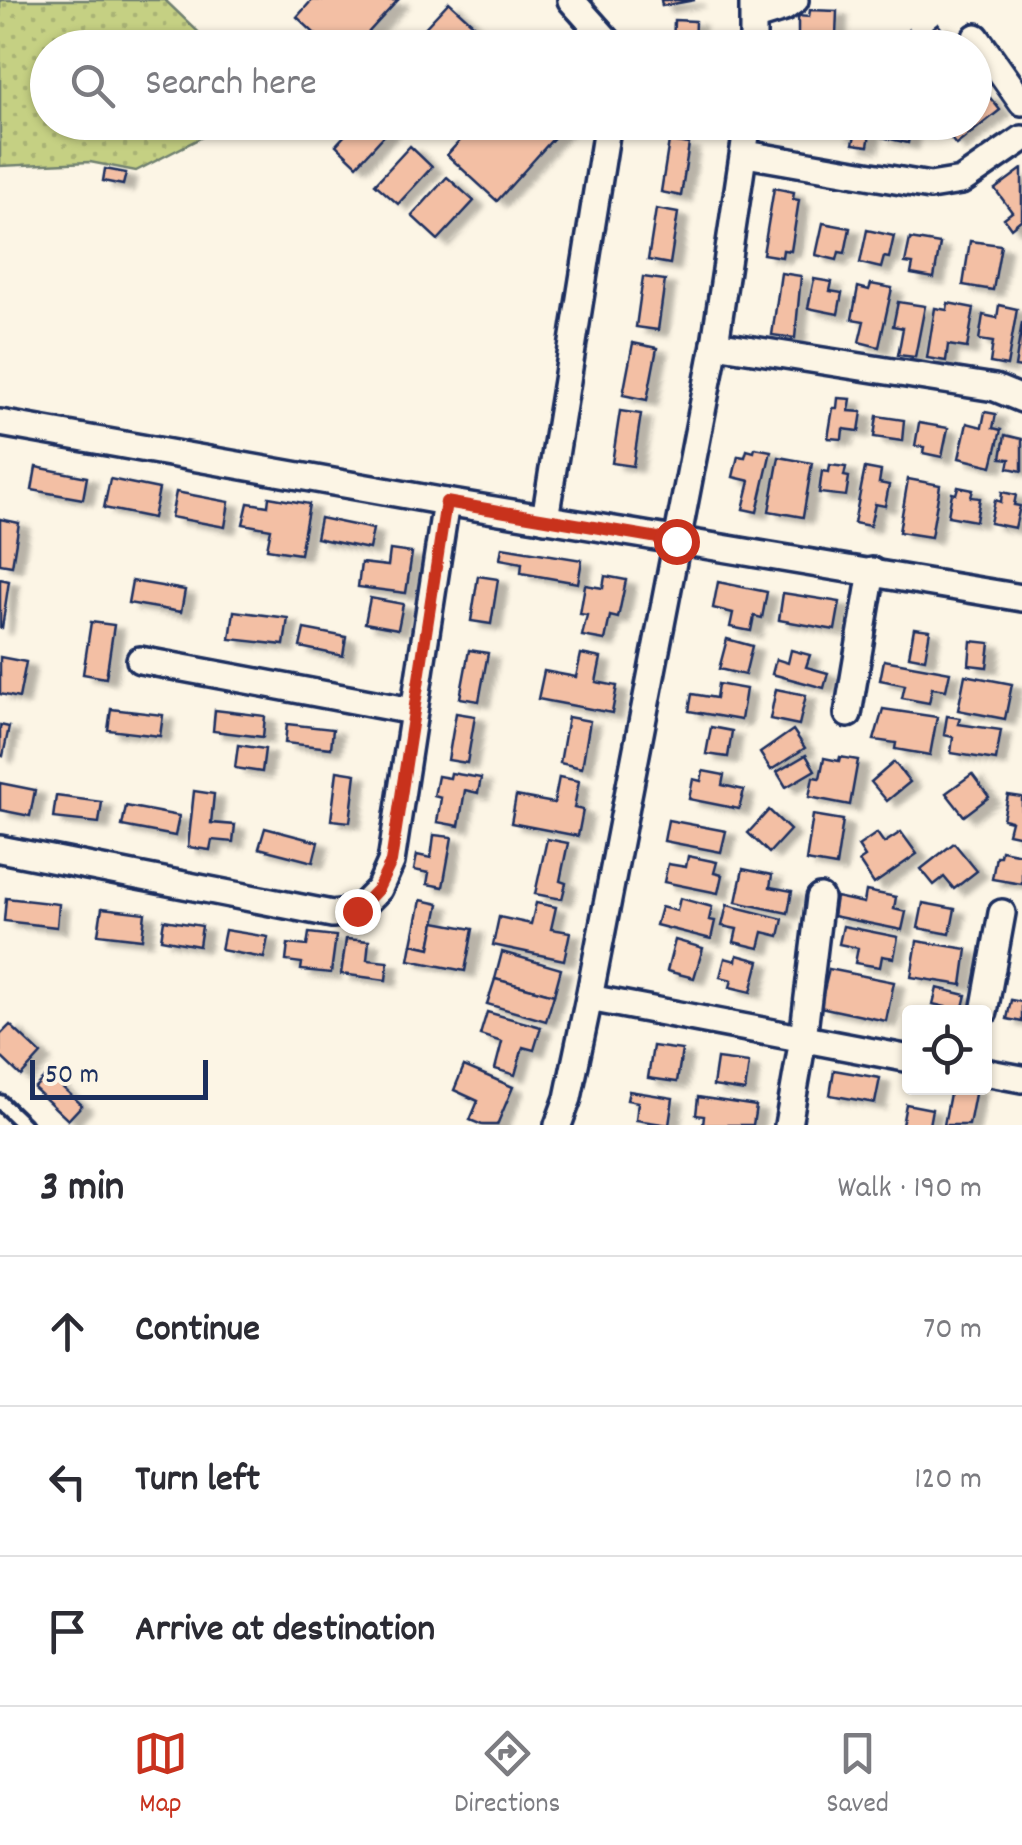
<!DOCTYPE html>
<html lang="en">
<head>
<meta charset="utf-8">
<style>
  :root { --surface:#fff; --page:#f7f7f7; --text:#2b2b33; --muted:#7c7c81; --line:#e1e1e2; --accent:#c8321e }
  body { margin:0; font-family:Dekko,sans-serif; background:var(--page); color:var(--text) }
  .controls { position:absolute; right:30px; bottom:30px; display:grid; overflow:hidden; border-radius:10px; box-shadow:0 2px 8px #0004 }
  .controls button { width:90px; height:90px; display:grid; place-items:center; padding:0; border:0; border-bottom:2px solid var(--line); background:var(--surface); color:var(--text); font:50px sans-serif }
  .scale { position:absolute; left:30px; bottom:25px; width:178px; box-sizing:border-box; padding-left:10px; border:5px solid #1b2f5e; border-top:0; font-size:28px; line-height:35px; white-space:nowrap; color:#1b2f5e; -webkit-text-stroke:8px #fcf5e5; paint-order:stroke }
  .stop { position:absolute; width:30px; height:30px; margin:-22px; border:8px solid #c8321e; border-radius:50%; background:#fff }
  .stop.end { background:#c8321e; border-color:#fff; box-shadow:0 2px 10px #0008 }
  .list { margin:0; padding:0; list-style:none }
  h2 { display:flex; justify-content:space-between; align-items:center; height:130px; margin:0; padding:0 40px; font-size:42px }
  h2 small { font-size:32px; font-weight:400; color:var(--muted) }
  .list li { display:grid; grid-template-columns:65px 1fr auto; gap:30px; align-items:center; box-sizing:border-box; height:150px; padding:0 40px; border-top:2px solid var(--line) }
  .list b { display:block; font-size:38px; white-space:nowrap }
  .list em { font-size:32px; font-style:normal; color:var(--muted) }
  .icon { flex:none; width:55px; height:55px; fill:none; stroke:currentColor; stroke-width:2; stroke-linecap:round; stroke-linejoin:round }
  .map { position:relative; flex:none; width:1022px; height:1125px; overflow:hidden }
  .search { position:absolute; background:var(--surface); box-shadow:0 2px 8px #0004; left:30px; right:30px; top:30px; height:110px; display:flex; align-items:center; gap:25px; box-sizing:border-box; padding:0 35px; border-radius:55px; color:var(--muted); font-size:38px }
  .sheet { height:580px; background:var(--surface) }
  nav { display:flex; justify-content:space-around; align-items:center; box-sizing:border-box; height:140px; border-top:2px solid var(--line); background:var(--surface); font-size:28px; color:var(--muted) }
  nav a { display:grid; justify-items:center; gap:5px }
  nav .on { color:var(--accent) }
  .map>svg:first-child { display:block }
</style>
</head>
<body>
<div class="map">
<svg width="1022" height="1125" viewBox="0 0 1022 1125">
  <defs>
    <pattern id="green-dots" width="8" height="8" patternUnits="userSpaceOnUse" patternTransform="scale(2.5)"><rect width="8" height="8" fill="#c5d083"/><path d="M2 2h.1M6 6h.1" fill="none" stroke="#a9b374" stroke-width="1.8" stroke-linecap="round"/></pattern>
    <filter id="shadow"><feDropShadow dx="10" dy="5.5" stdDeviation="2.5" flood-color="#0004"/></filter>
  </defs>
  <rect width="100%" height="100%" fill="#fcf5e5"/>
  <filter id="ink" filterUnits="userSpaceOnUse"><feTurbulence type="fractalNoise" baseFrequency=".01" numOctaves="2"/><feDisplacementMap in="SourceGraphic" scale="20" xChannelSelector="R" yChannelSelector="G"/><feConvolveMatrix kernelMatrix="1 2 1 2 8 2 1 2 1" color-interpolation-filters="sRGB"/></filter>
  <g filter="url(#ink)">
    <polygon fill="url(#green-dots)" stroke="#708070" stroke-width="2.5" points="0,0 165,0 214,47 48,48 48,122 208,123 202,137 136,171 90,162 0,166"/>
    <g fill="#f3bfa4" stroke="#1b2f5e" stroke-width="2.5" filter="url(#shadow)">
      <polygon points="312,0 398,0 354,48 330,48 297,17"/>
      <polygon points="661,0 695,0 662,6"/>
      <polygon points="449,2 497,46 496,48 406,48"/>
      <polygon points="810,10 837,11 836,36 798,34 798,16 809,17"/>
      <polygon points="674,20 695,21 694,48 673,48"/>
      <polygon points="938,24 949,39 938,48 896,48 891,42 909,29 917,40"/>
      <polygon points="580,31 599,48 566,48"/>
      <rect x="835" y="42" width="23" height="6"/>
      <polygon points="987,94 1000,110 956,145 941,126 946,122 974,122 974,103"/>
      <polygon points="357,122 384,122 391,128 357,165 336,145"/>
      <polygon points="477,122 568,122 497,201 447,155"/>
      <polygon points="672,122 691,122 690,131 671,130"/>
      <polygon points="840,122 872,122 868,146 853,144 855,135 839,133"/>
      <polygon points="885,122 912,122 908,143 882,137"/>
      <polygon points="669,141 689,144 681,196 661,192"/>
      <polygon points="410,146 432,167 398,204 375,184"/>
      <polygon points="105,169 126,173 123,185 103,181"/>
      <polygon points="1022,169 1022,219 1011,228 1004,218 1012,212 995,189"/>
      <polygon points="447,177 474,201 438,240 412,216"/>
      <polygon points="774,188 794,192 793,199 799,200 791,251 783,250 782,257 763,254"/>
      <polygon points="656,209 678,213 670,264 648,260"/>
      <polygon points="823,223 850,228 845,253 839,252 837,260 816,255"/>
      <polygon points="867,230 894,236 889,258 884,257 881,268 860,263"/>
      <polygon points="910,239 940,244 934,278 911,274 913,264 905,263"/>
      <polygon points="970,241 1001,245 993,290 963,285"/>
      <polygon points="781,273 801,276 795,338 772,335"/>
      <polygon points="643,277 665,280 658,330 636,327"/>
      <polygon points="814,279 832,282 830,291 842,293 838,314 808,308"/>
      <polygon points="871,284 892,288 879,347 859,342 864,321 852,319 858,287 869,290"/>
      <polygon points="898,302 925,306 915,357 898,355 903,328 893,326"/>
      <polygon points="948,303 974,308 967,348 948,345 946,361 927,358 935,308 947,310"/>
      <polygon points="999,305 1017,309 1007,366 990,363 993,342 979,340 983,315 997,318"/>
      <polygon points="1022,322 1022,368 1015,367"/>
      <polygon points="633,343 657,348 647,400 623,395"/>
      <polygon points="838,398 851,399 849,411 862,412 859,431 843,429 842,439 828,438 833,408 837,408"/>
      <polygon points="620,411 641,414 633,466 612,463"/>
      <polygon points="985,412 996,414 993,428 1001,430 992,466 959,458 967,423 982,427"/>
      <polygon points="877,416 904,420 902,441 874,437"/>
      <polygon points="919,423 948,428 942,457 923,453 924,447 915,446"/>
      <polygon points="1005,435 1022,439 1022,471 1008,468 1010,459 1001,458"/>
      <polygon points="755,448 771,451 757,512 743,509 750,481 733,477 738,456 745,457 747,450 754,452"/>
      <polygon points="779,457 812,463 803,517 769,511"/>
      <polygon points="830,465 846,467 844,476 849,477 846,496 819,493 822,471 829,472"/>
      <polygon points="36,467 87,477 83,499 32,490"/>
      <polygon points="865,468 881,471 879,483 889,485 885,506 875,504 870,526 854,523"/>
      <polygon points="110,479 159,489 153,518 104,508"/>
      <polygon points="908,479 940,485 931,537 899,532"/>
      <polygon points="958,487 973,490 971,497 980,498 976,521 948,516 952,493 956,494"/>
      <polygon points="176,492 229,502 225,527 171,517"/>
      <polygon points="1002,492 1016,495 1014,505 1020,506 1015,528 990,523 995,500 1001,502"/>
      <polygon points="269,497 309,504 300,554 267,549 271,529 243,524 248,503 268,506"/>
      <polygon points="320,518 373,529 369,549 316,538"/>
      <polygon points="0,519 19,523 12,566 0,564"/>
      <polygon points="502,547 582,560 578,583 521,573 522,563 500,559"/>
      <polygon points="390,550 412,553 406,593 358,587 361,563 388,566"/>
      <polygon points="478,576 498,579 491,624 471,621"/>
      <polygon points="605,576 626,580 618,618 610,616 605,640 582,636 587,615 580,614 585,585 603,588"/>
      <polygon points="0,579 9,581 2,628 0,628"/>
      <polygon points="132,581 185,590 181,612 128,603"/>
      <polygon points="718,582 767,592 762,618 754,616 751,631 730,627 733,613 713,608"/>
      <polygon points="783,593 840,602 835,630 779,620"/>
      <polygon points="370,598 403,604 398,629 365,623"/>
      <polygon points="234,611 288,618 284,645 230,639"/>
      <polygon points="91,622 114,625 106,678 83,674"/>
      <polygon points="914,628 930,630 925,659 909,656"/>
      <polygon points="304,629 346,637 343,656 300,647"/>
      <polygon points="727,639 752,646 745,675 719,669"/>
      <polygon points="971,641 990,643 987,667 969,665"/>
      <polygon points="469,650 488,653 479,701 460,698"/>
      <polygon points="791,650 810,655 806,667 828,673 824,688 772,674 776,659 788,663"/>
      <polygon points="581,654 601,658 596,682 617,686 612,713 538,699 544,671 576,677"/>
      <polygon points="0,657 26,662 19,698 0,694"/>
      <polygon points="884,660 950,672 946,690 932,688 929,703 902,698 905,685 880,680"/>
      <polygon points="965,675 1012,684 1005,719 958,710"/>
      <polygon points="718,684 746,689 741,720 689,711 692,694 716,698"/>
      <polygon points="776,689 806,695 799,725 770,719"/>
      <polygon points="111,709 163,715 160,736 108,730"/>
      <polygon points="883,709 937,717 930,755 895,749 896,743 874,740"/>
      <polygon points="215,710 265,716 263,737 213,731"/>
      <polygon points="456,713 475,716 467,763 448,760"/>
      <polygon points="947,716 960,718 958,724 1001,730 996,760 951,753 953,737 944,735"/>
      <polygon points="568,717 590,721 582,768 560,763"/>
      <polygon points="287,724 333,729 331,748 285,743"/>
      <polygon points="0,725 9,727 3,756 0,755"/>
      <polygon points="711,727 732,731 728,757 706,754"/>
      <polygon points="793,730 805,748 771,770 760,753"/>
      <polygon points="238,745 265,749 262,772 235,768"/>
      <polygon points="806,755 815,770 786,787 777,772"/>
      <polygon points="840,757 858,760 850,805 809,797 813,777 820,778 824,758 839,761"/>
      <polygon points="894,762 910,782 887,801 871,782"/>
      <polygon points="337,771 356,774 350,822 331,820"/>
      <polygon points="703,771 724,775 722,785 744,790 739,809 689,799 693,779 701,781"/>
      <polygon points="451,773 481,778 478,793 465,790 459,826 437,822 441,798 434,796 438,776 450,778"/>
      <polygon points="972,774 989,797 964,816 946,793"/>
      <polygon points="559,777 579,781 574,808 583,810 578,836 511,823 516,796 554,803"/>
      <polygon points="0,783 35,790 30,816 0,810"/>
      <polygon points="194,791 214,794 211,823 235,825 233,842 212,840 210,850 188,847"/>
      <polygon points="1008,795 1022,797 1022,836 1008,833 1011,821 1003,819"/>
      <polygon points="56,796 102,802 99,823 53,818"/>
      <polygon points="126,806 179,816 175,836 122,826"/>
      <polygon points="769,810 790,830 769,853 748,833"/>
      <polygon points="813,815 843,820 836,866 806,861"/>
      <polygon points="668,820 726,831 721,852 664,841"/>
      <polygon points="265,828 318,842 313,862 259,848"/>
      <polygon points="901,832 917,854 874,884 859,861 865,857 858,846 877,833 884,843"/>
      <polygon points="434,835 452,837 443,887 427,884 429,873 414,870 417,855 431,858"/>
      <polygon points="547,839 568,843 560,881 566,883 562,899 535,894"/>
      <polygon points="954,843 977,871 954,889 944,877 934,885 921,869"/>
      <polygon points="1001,850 1022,854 1022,884 992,879 996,856 1000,856"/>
      <polygon points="688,856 717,862 714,873 722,875 718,893 664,882 668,864 686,867"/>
      <polygon points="743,869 772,875 770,887 792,891 788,913 736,902"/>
      <polygon points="866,891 896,897 894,909 906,912 902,930 833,916 836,897 864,903"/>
      <polygon points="6,898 59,904 57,927 4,921"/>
      <polygon points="680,898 712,907 709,920 715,921 711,939 656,925 661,907 677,911"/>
      <polygon points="421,900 439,904 430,948 412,944"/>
      <polygon points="536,903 556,907 551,929 570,932 564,960 493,945 499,917 531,924"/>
      <polygon points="923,903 955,909 950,934 918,928"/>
      <polygon points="727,905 783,919 779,936 763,932 759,948 734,942 737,929 722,926"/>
      <polygon points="102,908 145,913 142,939 98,934"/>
      <polygon points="164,920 202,926 199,946 161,939"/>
      <polygon points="435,922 473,929 465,971 409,960 412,944 430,948"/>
      <polygon points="843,926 898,937 894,958 882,956 880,967 855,963 858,948 839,944"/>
      <polygon points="225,930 268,937 264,958 221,950"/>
      <polygon points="309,933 336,936 331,973 301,970 302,963 286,961 288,944 307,946"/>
      <polygon points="346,939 369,941 367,960 388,962 386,980 341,974"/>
      <polygon points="675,940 703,948 694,978 667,971"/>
      <polygon points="917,941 967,949 962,985 911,977"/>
      <polygon points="502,952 561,969 554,995 495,979"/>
      <polygon points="737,955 759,961 751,992 730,987 732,980 720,977 725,958 736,961"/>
      <polygon points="829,969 894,982 886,1021 820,1007"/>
      <polygon points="495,979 554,995 546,1021 487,1004"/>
      <polygon points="937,988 966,995 962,1011 933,1004"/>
      <polygon points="1011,1000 1022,1002 1022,1022 1007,1019"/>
      <polygon points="487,1012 541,1027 534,1050 523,1047 515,1075 495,1069 502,1042 480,1035"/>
      <polygon points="10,1025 41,1054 21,1076 0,1056 0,1035"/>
      <polygon points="653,1046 682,1050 677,1082 648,1078"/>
      <polygon points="717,1059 749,1063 745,1091 713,1086"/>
      <polygon points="464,1066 513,1087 497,1125 482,1125 470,1120 478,1101 454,1090"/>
      <polygon points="834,1070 880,1078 875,1103 830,1095"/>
      <polygon points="48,1074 82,1105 68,1120 34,1088"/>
      <polygon points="951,1088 976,1089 969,1125 944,1125"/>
      <polygon points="629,1091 673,1098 669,1125 636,1120 638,1102 627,1100"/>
      <polygon points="698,1097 756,1106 753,1125 703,1125 704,1116 696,1115"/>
      <polygon points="906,1104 932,1109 929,1125 902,1125"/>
    </g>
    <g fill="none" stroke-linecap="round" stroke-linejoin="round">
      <defs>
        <polyline id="service" points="0,1102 24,1125"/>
        <g id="minor">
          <polyline points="571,0 614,48"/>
          <polyline points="753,0 753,48"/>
          <polyline points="755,17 784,8 795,0"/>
          <polyline points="976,37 1022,102"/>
          <polyline points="746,154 930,186 961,181 1022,139"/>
          <polyline points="715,344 995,388 1022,399"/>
          <polyline points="0,423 446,502 1022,598"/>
          <polyline points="545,519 608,122"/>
          <polyline points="140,660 412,711"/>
          <polyline points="848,714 872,571"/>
          <polyline points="0,849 332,914 357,911 379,889 391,862 446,502"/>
          <polyline points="589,998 910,1059"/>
          <polyline points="984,1012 1002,913"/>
          <polyline points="984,1072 1022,1079"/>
          <polyline points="558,1125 568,1098 589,998 715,344 748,122"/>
          <polyline points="788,1125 803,1039 820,898"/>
        </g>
      </defs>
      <use href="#service" stroke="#1b2f5e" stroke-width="20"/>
      <use href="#minor" stroke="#1b2f5e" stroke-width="32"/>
      <use href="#service" stroke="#fcf5e5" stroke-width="12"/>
      <use href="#minor" stroke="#fcf5e5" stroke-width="25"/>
    </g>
  </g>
  <g fill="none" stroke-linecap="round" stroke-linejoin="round" filter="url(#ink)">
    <polyline stroke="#c8321e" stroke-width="12" points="357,911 378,889 391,862 446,502 676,541"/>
  </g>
</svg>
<div class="controls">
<button><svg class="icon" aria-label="locate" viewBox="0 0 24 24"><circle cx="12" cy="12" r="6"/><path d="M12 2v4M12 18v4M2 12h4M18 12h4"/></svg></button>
</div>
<div class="scale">50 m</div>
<div class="stop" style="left:676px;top:541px"></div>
<div class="stop end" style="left:357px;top:911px"></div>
<div class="search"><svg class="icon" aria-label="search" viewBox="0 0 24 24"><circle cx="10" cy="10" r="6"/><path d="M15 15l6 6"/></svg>Search here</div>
</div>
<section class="sheet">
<h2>3 min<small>Walk · 190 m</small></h2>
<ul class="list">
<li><svg class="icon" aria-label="ahead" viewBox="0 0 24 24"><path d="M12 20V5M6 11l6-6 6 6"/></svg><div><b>Continue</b></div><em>70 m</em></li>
<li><svg class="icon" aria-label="left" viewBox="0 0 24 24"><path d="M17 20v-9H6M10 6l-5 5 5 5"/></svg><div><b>Turn left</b></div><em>120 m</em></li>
<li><svg class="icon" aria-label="arrive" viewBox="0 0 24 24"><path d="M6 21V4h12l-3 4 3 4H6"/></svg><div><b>Arrive at destination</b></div></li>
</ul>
</section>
<nav>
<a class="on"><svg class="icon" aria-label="map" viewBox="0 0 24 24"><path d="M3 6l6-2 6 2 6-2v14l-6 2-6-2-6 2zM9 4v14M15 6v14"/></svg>Map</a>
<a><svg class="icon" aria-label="directions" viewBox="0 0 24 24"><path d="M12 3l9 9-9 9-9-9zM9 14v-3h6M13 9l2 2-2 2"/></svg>Directions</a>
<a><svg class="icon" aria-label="saved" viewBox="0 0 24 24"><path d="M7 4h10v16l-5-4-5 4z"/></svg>Saved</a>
</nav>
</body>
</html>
